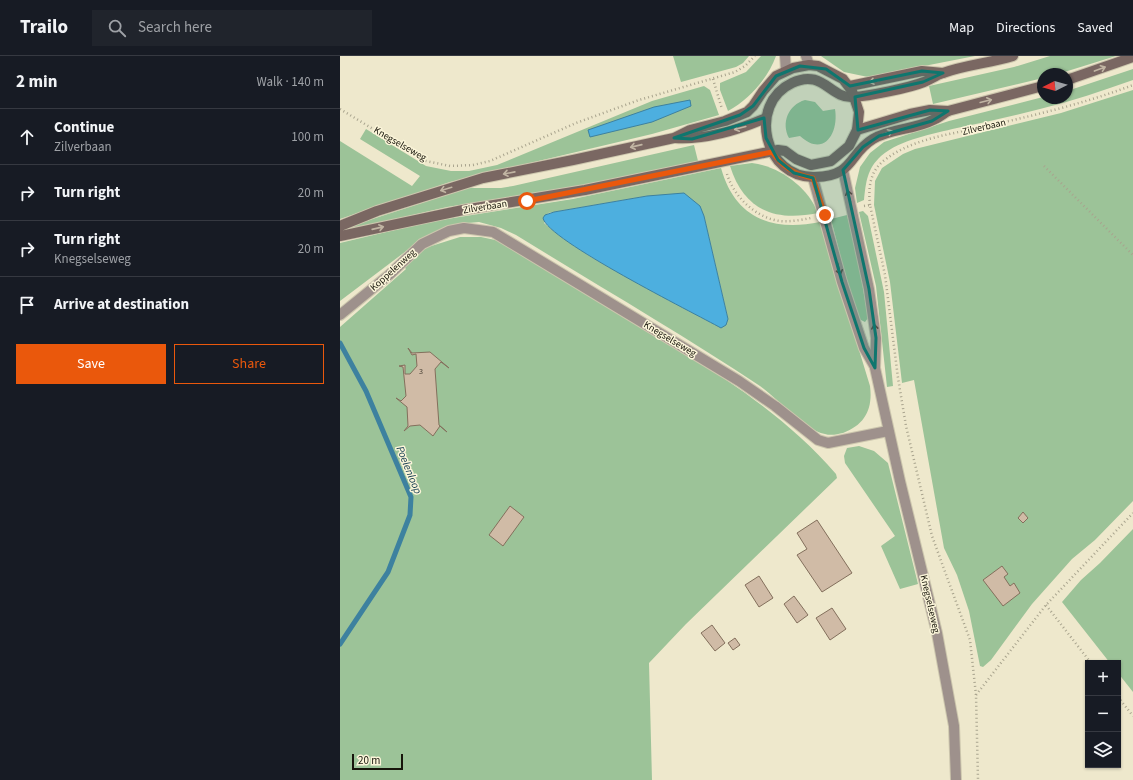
<!DOCTYPE html>
<html lang="en">
<head>
<meta charset="utf-8">
<style>
  :root { --surface:#171b24; --page:#20242c; --text:#f1f3f6; --muted:#9ea1a6; --line:#363941; --accent:#ea580c }
  body { margin:0; font-family:"Source Sans 3",sans-serif; background:var(--page); color:var(--text) }
  .controls { position:absolute; right:12px; bottom:12px; display:grid; overflow:hidden; border-radius:0px; box-shadow:0 1px 3px #0004 }
  .controls button { width:36px; height:36px; display:grid; place-items:center; padding:0; border:0; border-bottom:1px solid var(--line); background:var(--surface); color:var(--text); font:20px sans-serif }
  .compass { position:absolute; left:697px; top:12px; width:36px; height:36px; border-radius:50%; background:var(--surface); box-shadow:0 1px 3px #0004; rotate:265deg }
  .scale { position:absolute; left:12px; bottom:10px; width:51px; box-sizing:border-box; padding-left:4px; border:2px solid #17150b; border-top:0; font-size:11px; line-height:14px; white-space:nowrap; color:#17150b; -webkit-text-stroke:3px #fbf5d9; paint-order:stroke }
  .stop { position:absolute; width:12px; height:12px; margin:-9px; border:3px solid #ea580c; border-radius:50%; background:#fff }
  .stop.end { background:#ea580c; border-color:#fff; box-shadow:0 1px 4px #0008 }
  .list { margin:0; padding:0; list-style:none }
  h2 { display:flex; justify-content:space-between; align-items:center; height:52px; margin:0; padding:0 16px; font-size:17px }
  h2 small { font-size:13px; font-weight:400; color:var(--muted) }
  .list li { display:grid; grid-template-columns:26px 1fr auto; gap:12px; align-items:center; box-sizing:border-box; height:56px; padding:0 16px; border-top:1px solid var(--line) }
  .list b { display:block; font-size:15px; white-space:nowrap }
  .list p { margin:0; font-size:13px; white-space:nowrap; color:var(--muted) }
  .list em { font-size:13px; font-style:normal; color:var(--muted) }
  .actions { display:flex; gap:8px; padding:12px 16px }
  .actions a { flex:1; padding:9px 0; border:1px solid var(--accent); border-radius:0px; text-align:center; font-size:14px; color:var(--accent) }
  .actions .main { background:var(--accent); color:#fff }
  .icon { flex:none; width:22px; height:22px; fill:none; stroke:currentColor; stroke-width:2; stroke-linecap:round; stroke-linejoin:round }
  .map { position:relative; flex:none; width:793px; height:724px; overflow:hidden }
  header { display:flex; align-items:center; gap:24px; box-sizing:border-box; height:56px; padding:0 20px; background:var(--surface); border-bottom:1px solid var(--line) }
  header strong { font-size:19px }
  nav { display:flex; gap:22px; margin-inline-start:auto; font-size:14px }
  .search { width:280px; height:36px; background:var(--page); display:flex; align-items:center; gap:10px; box-sizing:border-box; padding:0 14px; border-radius:0px; color:var(--muted); font-size:15px }
  main { display:flex }
  aside { flex:1; background:var(--surface) }
  .map>svg:first-child { display:block }
</style>
</head>
<body>
<header>
<strong>Trailo</strong>
<div class="search"><svg class="icon" aria-label="search" viewBox="0 0 24 24"><circle cx="10" cy="10" r="6"/><path d="M15 15l6 6"/></svg>Search here</div>
<nav><a>Map</a><a>Directions</a><a>Saved</a></nav>
</header>
<main>
<aside>
<h2>2 min<small>Walk · 140 m</small></h2>
<ul class="list">
<li><svg class="icon" aria-label="ahead" viewBox="0 0 24 24"><path d="M12 20V5M6 11l6-6 6 6"/></svg><div><b>Continue</b><p>Zilverbaan</p></div><em>100 m</em></li>
<li><svg class="icon" aria-label="right" viewBox="0 0 24 24"><path d="M7 20v-9h11M14 6l5 5-5 5"/></svg><div><b>Turn right</b></div><em>20 m</em></li>
<li><svg class="icon" aria-label="right" viewBox="0 0 24 24"><path d="M7 20v-9h11M14 6l5 5-5 5"/></svg><div><b>Turn right</b><p>Knegselseweg</p></div><em>20 m</em></li>
<li><svg class="icon" aria-label="arrive" viewBox="0 0 24 24"><path d="M6 21V4h12l-3 4 3 4H6"/></svg><div><b>Arrive at destination</b></div></li>
</ul>
<div class="actions"><a class="main">Save</a><a>Share</a></div>
</aside>
<div class="map">
<svg width="793" height="724" viewBox="0 0 793 724">
  <rect width="100%" height="100%" fill="#eee8cc"/>
  <g fill="#9cc398" fill-rule="evenodd">
    <polygon points="333,0 409,0 403,7 396,11 341,26"/>
    <path d="M421 0H436C428 22 409 44 388 55L380 34V27L406 16Z"/>
    <polygon points="481,0 635,0 528,21 504,16"/>
    <polygon points="710,0 776,0 718,18 703,18 703,22 593,48 589,30 674,11"/>
    <path d="M793 13V24C762 35 732 45 700 53 673 60 645 66 617 72 593 78 561 83 541 100 527 113 526 126 524 144L517 147 515 132 520 111 530 97 544 86 609 65 703 41 727 42V35Z"/>
    <polygon points="364,30 370,34 379,59 312,78 110,126 0,163 0,85 72,130 80,120 20,83 26,73 86,110 111,115 129,115 157,109 312,45"/>
    <polygon points="793,34 793,445 755,484 732,503 692,548 651,604 643,611 640,610 629,555 617,519 604,492 574,324 562,327 550,226 534,149 535,125 542,112 563,98 575,93 721,57"/>
    <path d="M465 44 475 46 483 55 495 53C499 77 484 102 460 80L449 82C441 67 448 49 465 44Z"/>
    <polygon points="354,89 358,105 240,130 107,151 3,175 14,169 128,132 161,132 173,130"/>
    <path d="M412 107C439 110 468 131 478 157 434 166 404 154 390 110Z"/>
    <path d="M381 112C395 162 432 176 480 166L530 330C533 353 525 369 503 377 498 378 491 380 485 378 462 373 439 343 420 330 340 277 257 229 176 179L161 172 139 166 117 168 104 172 86 180 0 245V187L88 166 233 143ZM307 140 364 160 388 263H364L357 259 251 201 220 180 204 167 208 157 214 156Z"/>
    <polygon points="523,155 528,160 544,236 553,330 547,331 536,230 519,156"/>
    <polygon points="507,159 518,203 528,262 525,266 519,263 503,210 491,163"/>
    <path d="M120 181H141L160 185 385 323C426 351 463 380 496 418L497 422 346 568 309 607 312 724H0V271L66 213 64 211 85 192Z"/>
    <polygon points="519,390 534,395 548,407 578,528 560,533 541,490 555,480 505,407 504,400 507,392"/>
    <polygon points="793,473 793,636 778,617 778,607 770,607 722,546 741,524 760,507"/>
  </g>
  <g fill="#4dafdf" stroke="#3d819f">
    <polygon points="350,44 351,50 312,66 250,81 248,74 314,51"/>
    <path d="M344 137 360 150 364 160 388 263 386 269 381 272C354 257 207 184 203 162L205 159 214 156 307 140Z"/>
  </g>
  <g fill="none" stroke-linecap="round" stroke-linejoin="round">
    <polyline stroke="#3d819f" stroke-width="5" points="0,287 26,335 71,441 70,459 48,516 0,588"/>
  </g>
  <g fill="#d0bba6" stroke="#836f5c">
    <polygon points="68,292 72,297 90,296 109,312 101,306 95,313 99,369 107,376 100,370 93,380 80,369 70,370 64,375 68,370 67,351 56,342 61,345 66,340 63,311 59,310 65,309 65,318 70,318 77,310 76,298 72,299"/>
    <polygon points="170,450 184,461 163,490 149,479"/>
    <polygon points="683,456 688,462 683,467 678,462"/>
    <polygon points="477,464 512,517 482,536 457,499 467,493 457,477"/>
    <polygon points="662,510 668,518 664,521 670,530 674,527 680,537 663,550 643,524"/>
    <polygon points="419,520 433,542 419,551 405,529"/>
    <polygon points="454,540 468,559 457,567 444,548"/>
    <polygon points="492,552 506,573 490,584 476,562"/>
    <polygon points="372,569 385,587 375,595 361,577"/>
    <polygon points="395,582 400,589 393,594 388,587"/>
  </g>
  <g fill="none" stroke-linecap="round" stroke-linejoin="round">
    <defs>
      <g id="minor">
        <polyline points="445,0 446,14"/>
        <polyline points="466,0 469,9"/>
        <polyline points="0,259 49,219 82,188 109,175 124,172 153,176 399,325 435,350 478,384 488,387 548,375"/>
      </g>
      <g id="tertiary">
        <polyline points="503,114 529,233 536,282 535,312 560,425 597,577 614,670 616,724"/>
        <polyline points="473,122 502,226 524,292 535,311"/>
      </g>
      <g id="secondary">
        <polyline points="727,24 793,1"/>
        <polyline points="510,30 582,15 603,17"/>
        <path d="M608 55C603 58 598 62 593 64 574 74 551 72 533 83 508 98 515 120 475 121 424 123 407 48 452 27 483 12 490 43 513 41 529 40 569 32 584 26 590 24 596 19 603 17 625 9 650 7 673 0"/>
        <polyline points="517,74 570,58 590,54 608,55 703,30"/>
        <path d="M335 82C366 84 398 74 426 62"/>
        <polyline points="0,170 37,155 143,122 233,104 334,82 350,74 385,65 407,56 413,50 423,35 436,20 453,12 469,9 478,10 503,23 512,35 519,56 517,74 509,90 491,105 471,109 456,103 445,95 438,94 245,134 123,154 0,180"/>
      </g>
    </defs>
    <use href="#minor" stroke="#ccc6ad" stroke-width="12"/>
    <use href="#tertiary" stroke="#ccc6ad" stroke-width="12"/>
    <use href="#secondary" stroke="#ccc6ad" stroke-width="12"/>
    <g stroke="#a9a48e" stroke-width="2.5" stroke-dasharray="1 3" stroke-linecap="butt">
      <polyline points="373,23 382,53"/>
      <polyline points="0,53 86,105 110,110 133,109 150,105 236,67 299,44 395,16 405,10 415,0"/>
      <polyline points="704,110 793,199"/>
      <path d="M387 118C394 141 416 162 440 165 450 166 461 164 471 162"/>
      <path d="M530 149C528 131 530 114 546 103 574 82 613 78 647 70 696 59 746 47 793 29"/>
      <polyline points="524,150 530,149 545,219 558,322 566,370 592,480 630,584 636,639 638,724"/>
      <polyline points="706,549 751,607"/>
      <polyline points="636,639 706,549 793,457"/>
      <polyline points="778,641 793,660"/>
    </g>
    <use href="#minor" stroke="#9e918c" stroke-width="10"/>
    <use href="#tertiary" stroke="#9e918c" stroke-width="10"/>
    <use href="#secondary" stroke="#7a6762" stroke-width="10"/>
  </g>
  <defs><path id="oneway-shaft" d="M-6 0H5M1.5-3L5.5 0L1.5 3" fill="none" stroke-width="1.6" stroke-linecap="round" stroke-linejoin="round"/></defs>
  <g stroke="#c1b5a3">
    <use href="#oneway-shaft" transform="translate(760 13) rotate(-20)"/>
    <use href="#oneway-shaft" transform="translate(535 25) rotate(169)"/>
    <use href="#oneway-shaft" transform="translate(646 45) rotate(-14)"/>
    <use href="#oneway-shaft" transform="translate(400 72) rotate(165)"/>
    <use href="#oneway-shaft" transform="translate(547 77) rotate(-20)"/>
    <use href="#oneway-shaft" transform="translate(296 90) rotate(167)"/>
    <use href="#oneway-shaft" transform="translate(169 117) rotate(169)"/>
    <use href="#oneway-shaft" transform="translate(106 133) rotate(163)"/>
    <use href="#oneway-shaft" transform="translate(38 172) rotate(-13)"/>
  </g>
  <g stroke="#544d45">
    <use href="#oneway-shaft" transform="translate(509 140) rotate(-104)"/>
    <use href="#oneway-shaft" transform="translate(499 213) rotate(76)"/>
    <use href="#oneway-shaft" transform="translate(535 274) rotate(-98)"/>
  </g>
  <g fill="none" stroke-linecap="round" stroke-linejoin="round">
    <path stroke="#ea580c" stroke-width="5" d="M187 145 432 96C443 111 454 118 473 122L485 159"/>
  </g>
  <path fill="#0f766e" fill-opacity="0.2" stroke="#0f766e" stroke-width="3" stroke-linejoin="round" d="M460 10 486 13 510 30 582 15 603 17 583 26 515 41 518 74 590 54 608 55 592 65 539 80 523 91 503 114 529 233 536 282 535 312 524 292 502 226 473 122 454 117 438 104 426 82 424 62 352 83 334 82 400 59 413 50 436 20Z"/>
  <g text-anchor="middle" dominant-baseline="central" stroke-width="3" stroke-linejoin="round" paint-order="stroke">
    <g font-size="8" fill="#453e32">
      <text x="81" y="315">3</text>
    </g>
    <g font-size="10" fill="#17150b" stroke="#fbf5d9">
      <text transform="translate(644 71) rotate(-13)">Zilverbaan</text>
      <text transform="translate(60 88) rotate(30)">Knegselseweg</text>
      <text transform="translate(145 151) rotate(-9)">Zilverbaan</text>
      <text transform="translate(53 214) rotate(-42)">Koppelenweg</text>
      <text transform="translate(330 283) rotate(31)">Knegselseweg</text>
      <text transform="translate(590 548) rotate(77)">Knegselseweg</text>
    </g>
    <g font-size="11" font-style="italic" fill="#133d51" stroke="#fbf5d9">
      <text transform="translate(69 414) rotate(68)">Poelenloop</text>
    </g>
  </g>
</svg>
<div class="controls">
<button>+</button>
<button>−</button>
<button><svg class="icon" aria-label="layers" viewBox="0 0 24 24"><path d="M12 4l9 5-9 5-9-5zM3 14l9 5 9-5"/></svg></button>
</div>
<svg class="compass" viewBox="-18 -18 36 36"><path d="M0-13l5 13h-10z" fill="#e53935"/><path d="M0 13l5-13h-10z" fill="#9ea1a6"/></svg>
<div class="scale">20 m</div>
<div class="stop" style="left:187px;top:145px"></div>
<div class="stop end" style="left:485px;top:159px"></div>
</div>
</main>
</body>
</html>
